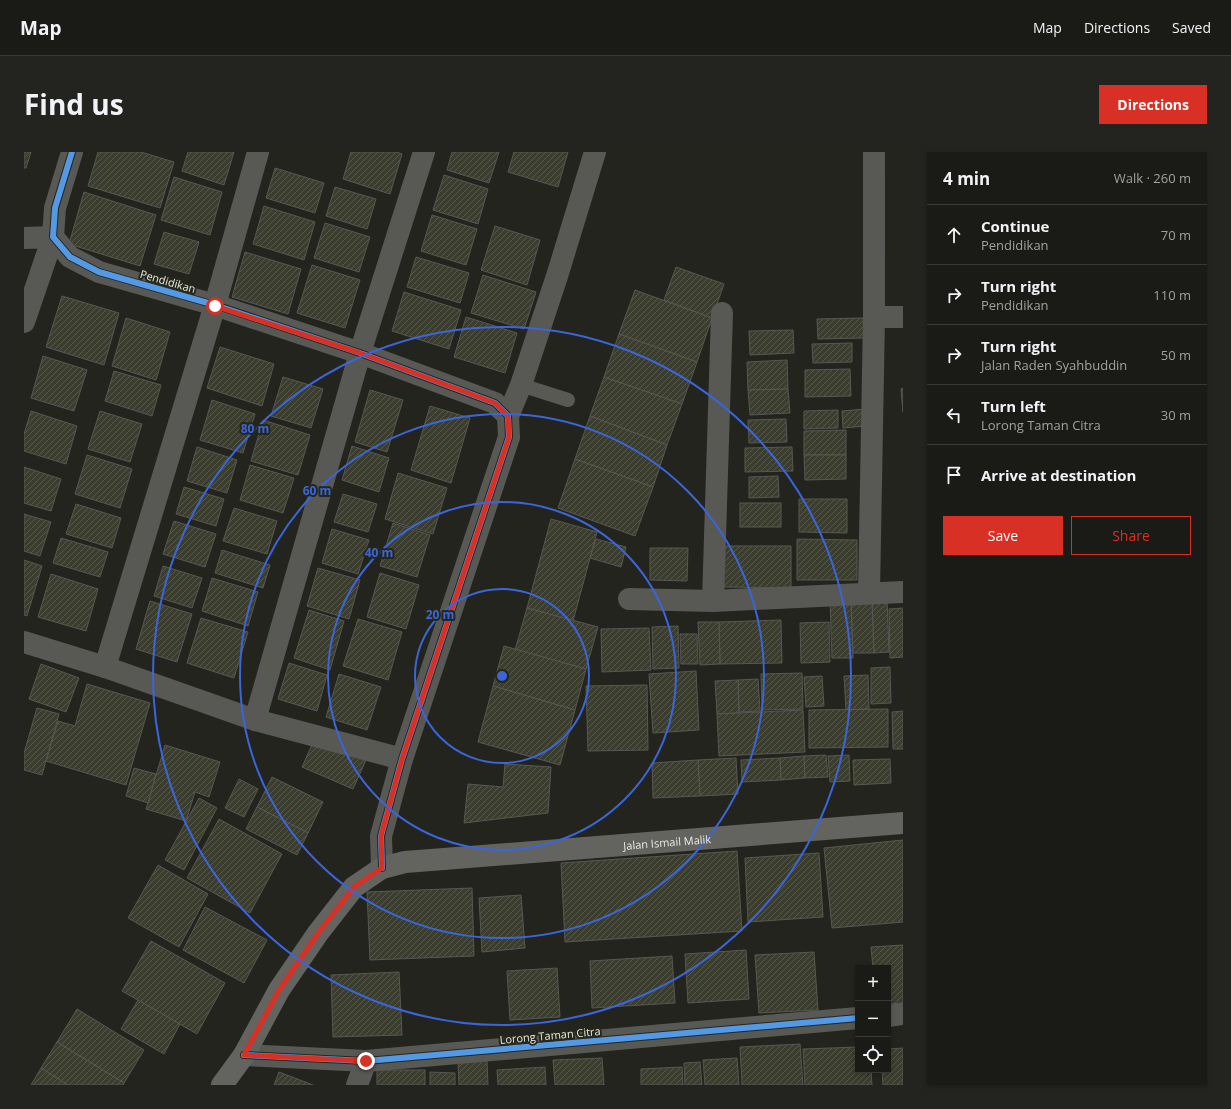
<!DOCTYPE html>
<html lang="en">
<head>
<meta charset="utf-8">
<style>
  :root { --surface:#1a1b16; --page:#23241f; --text:#f1f3f6; --muted:#9fa1a1; --line:#383935; --accent:#d93025 }
  body { margin:0; font-family:"Open Sans",sans-serif; background:var(--page); color:var(--text) }
  .controls { position:absolute; right:12px; bottom:12px; display:grid; overflow:hidden; border-radius:0px; box-shadow:0 2px 6px #0003 }
  .controls button { width:36px; height:36px; display:grid; place-items:center; padding:0; border:0; border-bottom:1px solid var(--line); background:var(--surface); color:var(--text); font:20px sans-serif }
  .stop { position:absolute; width:12px; height:12px; margin:-9px; border:3px solid #d93025; border-radius:50%; background:#fff }
  .stop.end { background:#d93025; border-color:#fff; box-shadow:0 1px 4px #0008 }
  .list { margin:0; padding:0; list-style:none }
  h2 { display:flex; justify-content:space-between; align-items:center; height:52px; margin:0; padding:0 16px; font-size:17px }
  h2 small { font-size:13px; font-weight:400; color:var(--muted) }
  .list li { display:grid; grid-template-columns:26px 1fr auto; gap:12px; align-items:center; box-sizing:border-box; height:60px; padding:0 16px; border-top:1px solid var(--line) }
  .list b { display:block; font-size:15px; white-space:nowrap }
  .list p { margin:0; font-size:13px; white-space:nowrap; color:var(--muted) }
  .list em { font-size:13px; font-style:normal; color:var(--muted) }
  .actions { display:flex; gap:8px; padding:12px 16px }
  .actions a { flex:1; padding:9px 0; border:1px solid var(--accent); border-radius:0px; text-align:center; font-size:14px; color:var(--accent) }
  .actions .main { background:var(--accent); color:#fff }
  .icon { flex:none; width:22px; height:22px; fill:none; stroke:currentColor; stroke-width:2; stroke-linecap:round; stroke-linejoin:round }
  .map { position:relative; flex:none; width:879px; height:933px; overflow:hidden; border-radius:0px }
  header { display:flex; align-items:center; gap:24px; box-sizing:border-box; height:56px; padding:0 20px; background:var(--surface); border-bottom:1px solid var(--line) }
  header strong { font-size:19px }
  nav { display:flex; gap:22px; margin-inline-start:auto; font-size:14px }
  .intro { display:flex; align-items:center; justify-content:space-between; box-sizing:border-box; height:96px; padding:0 24px }
  h1 { margin:0; font-size:28px }
  .button { padding:10px 18px; border-radius:0px; background:var(--accent); color:#fff; font-size:14px; font-weight:700 }
  main { display:flex; gap:24px; padding:0 24px }
  aside { flex:1; background:var(--surface); border-radius:0px; box-shadow:0 2px 6px #0003 }
  .map>svg:first-child { display:block }
</style>
</head>
<body>
<header>
<strong>Map</strong>
<nav><a>Map</a><a>Directions</a><a>Saved</a></nav>
</header>
<div class="intro"><h1>Find us</h1><a class="button">Directions</a></div>
<main>
<div class="map">
<svg width="879" height="933" viewBox="0 0 879 933">
  <defs>
    <pattern id="building-hatch" width="6" height="6" patternUnits="userSpaceOnUse"><rect width="6" height="6" fill="#3b3d2e"/><path d="M-1 1l2-2M0 6l6-6M5 7l2-2" fill="none" stroke="#57594c"/></pattern>
  </defs>
  <rect width="100%" height="100%" fill="#23241e"/>
  <g fill="url(#building-hatch)" stroke="#575853">
    <polygon points="0,0 7,0 2,16 0,16"/>
    <polygon points="74,0 117,0 150,10 136,56 64,34"/>
    <polygon points="164,0 210,0 200,33 158,19"/>
    <polygon points="327,0 373,0 378,2 366,42 319,27"/>
    <polygon points="428,0 475,0 465,31 423,18"/>
    <polygon points="490,0 544,0 534,35 484,20"/>
    <polygon points="251,16 300,31 291,61 242,46"/>
    <polygon points="420,23 464,37 454,72 409,58"/>
    <polygon points="150,25 198,40 186,83 137,68"/>
    <polygon points="311,35 352,47 343,77 302,64"/>
    <polygon points="60,40 132,63 116,114 45,92"/>
    <polygon points="240,54 291,70 280,108 229,92"/>
    <polygon points="408,63 453,77 442,113 397,99"/>
    <polygon points="301,71 346,85 335,120 290,106"/>
    <polygon points="471,74 516,88 503,133 457,118"/>
    <polygon points="140,80 175,90 165,122 130,112"/>
    <polygon points="221,100 277,117 264,162 208,145"/>
    <polygon points="392,105 445,121 436,151 383,135"/>
    <polygon points="288,113 336,128 321,176 273,161"/>
    <polygon points="652,115 700,132 688,166 640,148"/>
    <polygon points="459,123 512,140 500,177 447,161"/>
    <polygon points="611,138 688,166 673,210 595,182"/>
    <polygon points="380,140 437,158 425,197 368,179"/>
    <polygon points="38,144 95,161 80,213 22,195"/>
    <polygon points="442,165 493,181 481,221 430,205"/>
    <polygon points="102,166 146,180 132,228 88,214"/>
    <polygon points="839,166 840,186 794,187 793,167"/>
    <polygon points="769,178 770,201 726,203 725,179"/>
    <polygon points="595,182 673,210 658,252 580,225"/>
    <polygon points="828,191 828,210 789,211 788,192"/>
    <polygon points="196,195 250,212 238,254 183,236"/>
    <polygon points="19,204 63,218 50,259 7,246"/>
    <polygon points="763,208 764,237 724,238 723,210"/>
    <polygon points="826,217 827,244 781,245 781,218"/>
    <polygon points="90,219 137,233 128,264 81,249"/>
    <polygon points="259,225 299,237 287,276 247,264"/>
    <polygon points="580,225 658,252 643,293 566,264"/>
    <polygon points="879,236 879,260 877,237"/>
    <polygon points="764,237 766,261 726,263 724,238"/>
    <polygon points="346,238 379,248 363,300 331,290"/>
    <polygon points="188,248 231,262 219,301 176,288"/>
    <polygon points="406,254 446,266 427,331 387,318"/>
    <polygon points="841,257 842,274 819,276 818,259"/>
    <polygon points="814,258 814,276 780,277 780,259"/>
    <polygon points="7,259 53,274 42,312 0,299 0,282"/>
    <polygon points="76,259 118,272 106,310 64,297"/>
    <polygon points="566,264 643,293 629,335 551,307"/>
    <polygon points="762,267 763,290 725,291 724,268"/>
    <polygon points="239,268 286,283 274,323 227,309"/>
    <polygon points="822,278 822,303 780,303 780,279"/>
    <polygon points="328,294 365,306 355,340 318,328"/>
    <polygon points="173,295 213,308 203,341 163,329"/>
    <polygon points="768,295 769,319 721,320 721,296"/>
    <polygon points="63,303 108,317 96,356 51,342"/>
    <polygon points="780,303 822,303 822,327 781,328"/>
    <polygon points="551,307 629,335 611,384 534,356"/>
    <polygon points="226,313 270,326 259,361 216,348"/>
    <polygon points="0,315 37,327 27,359 0,351"/>
    <polygon points="374,321 423,336 409,382 361,367"/>
    <polygon points="754,324 755,345 725,346 725,325"/>
    <polygon points="160,335 200,347 192,374 152,362"/>
    <polygon points="319,342 353,352 344,380 310,370"/>
    <polygon points="775,347 823,347 823,381 775,380"/>
    <rect x="716" y="351" width="41" height="24"/>
    <polygon points="52,352 97,366 88,396 42,382"/>
    <polygon points="210,356 253,369 243,402 199,389"/>
    <polygon points="0,362 27,370 16,404 0,399"/>
    <polygon points="527,367 573,380 549,469 503,456"/>
    <polygon points="150,369 192,382 181,415 139,402"/>
    <polygon points="369,371 406,383 393,425 356,414"/>
    <polygon points="308,377 345,388 334,422 298,411"/>
    <polygon points="37,386 84,400 76,425 29,411"/>
    <polygon points="572,387 602,395 597,415 566,406"/>
    <polygon points="773,387 833,388 833,428 773,428"/>
    <polygon points="700,394 767,394 767,436 699,435"/>
    <polygon points="626,396 664,396 663,429 626,428"/>
    <polygon points="198,398 246,413 239,436 191,421"/>
    <polygon points="0,408 18,414 3,464 0,463"/>
    <polygon points="139,414 178,426 168,456 130,444"/>
    <polygon points="294,416 336,428 325,467 283,454"/>
    <polygon points="356,421 395,433 382,477 343,465"/>
    <polygon points="27,422 74,437 62,479 14,465"/>
    <polygon points="188,426 234,440 224,474 178,459"/>
    <polygon points="863,447 865,500 850,501 848,448"/>
    <polygon points="848,448 850,501 829,501 827,449"/>
    <polygon points="126,449 168,462 153,510 112,497"/>
    <polygon points="806,449 827,449 829,506 808,506"/>
    <polygon points="503,456 574,475 562,517 491,498"/>
    <polygon points="879,456 879,505 866,506 865,457"/>
    <polygon points="285,458 320,469 306,518 270,506"/>
    <polygon points="177,466 224,480 210,526 163,511"/>
    <polygon points="334,467 378,480 364,528 319,514"/>
    <polygon points="757,468 758,511 696,512 695,470"/>
    <polygon points="674,470 695,470 696,512 676,513"/>
    <polygon points="805,470 806,510 777,511 776,471"/>
    <polygon points="654,474 655,516 629,517 628,475"/>
    <polygon points="625,476 627,518 578,520 577,477"/>
    <polygon points="656,482 673,482 674,512 657,512"/>
    <polygon points="480,494 562,517 551,558 469,534"/>
    <polygon points="265,511 303,523 293,559 254,547"/>
    <polygon points="17,512 55,526 42,560 5,547"/>
    <polygon points="866,515 867,551 847,552 847,516"/>
    <polygon points="672,519 675,578 629,581 625,522"/>
    <polygon points="778,521 779,557 738,558 737,522"/>
    <polygon points="315,522 357,535 343,578 302,565"/>
    <polygon points="844,523 845,557 822,558 820,524"/>
    <polygon points="798,524 800,554 782,555 780,525"/>
    <polygon points="734,527 736,559 715,560 714,528"/>
    <polygon points="714,528 715,561 693,562 691,529"/>
    <polygon points="63,532 126,551 102,633 22,609 34,569 51,574"/>
    <polygon points="623,533 624,598 564,599 562,534"/>
    <polygon points="469,534 551,558 536,613 454,590"/>
    <polygon points="13,556 35,562 18,623 0,618 0,601"/>
    <polygon points="864,557 864,595 785,596 785,558"/>
    <polygon points="779,558 781,600 695,604 693,562"/>
    <polygon points="879,559 879,597 869,597 868,560"/>
    <polygon points="291,586 342,608 329,637 278,615"/>
    <polygon points="141,593 196,610 185,645 171,640 162,669 122,657"/>
    <polygon points="802,603 804,625 781,626 780,604"/>
    <polygon points="825,603 826,629 806,630 804,604"/>
    <polygon points="780,604 781,626 757,628 756,606"/>
    <polygon points="712,606 714,642 676,644 674,608"/>
    <polygon points="756,606 757,628 718,630 717,608"/>
    <polygon points="866,607 867,631 830,633 829,608"/>
    <polygon points="674,608 676,644 629,646 628,611"/>
    <polygon points="481,612 527,615 524,661 440,671 444,632 479,635"/>
    <polygon points="110,616 132,622 124,651 102,644"/>
    <polygon points="248,625 299,650 284,681 233,655"/>
    <polygon points="215,627 234,637 220,665 201,656"/>
    <polygon points="175,646 193,656 160,718 141,708"/>
    <polygon points="233,655 284,681 273,703 222,677"/>
    <polygon points="195,667 258,702 226,761 163,726"/>
    <polygon points="879,688 879,770 808,776 800,696"/>
    <polygon points="713,699 718,779 541,790 537,711"/>
    <polygon points="795,701 799,765 724,770 721,706"/>
    <polygon points="134,713 184,742 155,795 104,766"/>
    <polygon points="448,736 450,804 346,808 343,740"/>
    <polygon points="497,743 501,796 458,800 455,746"/>
    <polygon points="181,755 243,788 220,831 159,798"/>
    <polygon points="127,789 201,831 173,882 98,839"/>
    <polygon points="879,793 879,851 864,852 864,816 849,816 847,795"/>
    <polygon points="722,798 725,847 664,851 661,802"/>
    <polygon points="790,800 794,858 735,861 731,803"/>
    <polygon points="648,804 651,851 568,856 566,809"/>
    <polygon points="533,816 536,865 486,868 483,819"/>
    <polygon points="375,820 378,883 309,885 307,823"/>
    <polygon points="114,848 156,872 140,902 97,877"/>
    <polygon points="53,857 120,898 100,931 33,890"/>
    <polygon points="33,890 100,931 99,933 44,933 17,916"/>
    <polygon points="776,892 779,933 718,933 716,895"/>
    <polygon points="834,895 834,918 847,918 848,933 781,933 779,897"/>
    <polygon points="879,896 879,933 859,933 858,918 864,918 864,897"/>
    <polygon points="578,906 580,933 531,933 529,908"/>
    <polygon points="713,906 715,933 681,933 679,908"/>
    <polygon points="463,909 464,933 435,933 434,911"/>
    <polygon points="676,910 678,933 661,933 660,911"/>
    <polygon points="521,915 522,933 474,933 473,918"/>
    <polygon points="658,915 659,933 617,933 617,917"/>
    <polygon points="17,916 44,933 7,933"/>
    <rect x="353" y="918" width="48" height="15"/>
    <polygon points="255,920 289,933 250,933"/>
    <polygon points="406,920 431,921 431,933 406,933"/>
  </g>
  <g fill="none" stroke-linecap="round" stroke-linejoin="round">
    <polyline stroke="#585855" stroke-width="14" points="497,233 544,248"/>
    <g stroke="#585855" stroke-width="22">
      <polyline points="0,86 29,85 0,170"/>
      <polyline points="850,165 879,165"/>
      <polyline points="484,264 497,233 534,121 571,0"/>
      <polyline points="845,441 850,165 850,0"/>
      <polyline points="605,447 689,449 879,440"/>
      <polyline points="689,449 698,161"/>
      <polyline points="0,490 81,515 231,568 378,607"/>
      <polyline points="81,515 191,153 234,0"/>
      <polyline points="231,568 336,201 400,0"/>
      <polyline points="864,864 879,862"/>
      <polyline points="220,903 342,909 834,866"/>
      <polyline points="333,933 342,909"/>
    </g>
    <polyline stroke="#585855" stroke-width="22" points="48,0 31,56 29,85 46,105 75,120 191,153 336,201 471,251 484,264 485,285 378,607 357,684 358,716"/>
    <path stroke="#636360" stroke-width="22" id="s1" d="M198 933 220 903 255 838 294 781 330 735 358 716 381 710 407 708 879 671"/>
    <defs>
      <g id="cycleway">
        <polyline points="48,0 31,56 29,85 46,105 75,120 191,153 336,201 471,251 484,264 485,285 378,607 357,684 358,716"/>
        <polyline points="220,903 342,909 834,866"/>
      </g>
    </defs>
    <use href="#cycleway" stroke="#25271b" stroke-width="8"/>
    <use href="#cycleway" stroke="#5399e6" stroke-width="6"/>
  </g>
  <g fill="none" stroke-linecap="round" stroke-linejoin="round">
    <polyline stroke="#d93025" stroke-width="5" points="191,154 336,201 471,251 484,264 485,285 378,607 357,684 358,716 330,735 294,781 255,838 220,903 342,909"/>
  </g>
  <g fill="none" stroke="#3b65da" stroke-width="2">
    <circle cx="478" cy="524" r="87"/>
    <circle cx="478" cy="524" r="174"/>
    <circle cx="478" cy="524" r="262"/>
    <circle cx="478" cy="524" r="349"/>
  </g>
  <g text-anchor="middle" dominant-baseline="central" stroke-width="4" stroke-linejoin="round" paint-order="stroke">
    <g font-size="11" fill="#e8eae2" stroke="#25271b">
      <text transform="translate(144 129) rotate(16)">Pendidikan</text>
      <text stroke="none"><textPath href="#s1" startOffset="559">Jalan Ismail Malik</textPath></text>
      <text transform="translate(526 883) rotate(-5)">Lorong Taman Citra</text>
    </g>
  </g>
  <circle cx="478" cy="524" r="6" fill="#3b65da" stroke="#25271b" stroke-width="2"/>
  <g font-size="12" text-anchor="middle" font-weight="bold" fill="#3b65da" stroke="#25271b" stroke-width="4" stroke-linejoin="round" paint-order="stroke">
    <text x="231" y="281">80 m</text>
    <text x="293" y="343">60 m</text>
    <text x="355" y="405">40 m</text>
    <text x="416" y="467">20 m</text>
  </g>
</svg>
<div class="controls">
<button>+</button>
<button>−</button>
<button><svg class="icon" aria-label="locate" viewBox="0 0 24 24"><circle cx="12" cy="12" r="6"/><path d="M12 2v4M12 18v4M2 12h4M18 12h4"/></svg></button>
</div>
<div class="stop" style="left:191px;top:154px"></div>
<div class="stop end" style="left:342px;top:909px"></div>
</div>
<aside>
<h2>4 min<small>Walk · 260 m</small></h2>
<ul class="list">
<li><svg class="icon" aria-label="ahead" viewBox="0 0 24 24"><path d="M12 20V5M6 11l6-6 6 6"/></svg><div><b>Continue</b><p>Pendidikan</p></div><em>70 m</em></li>
<li><svg class="icon" aria-label="right" viewBox="0 0 24 24"><path d="M7 20v-9h11M14 6l5 5-5 5"/></svg><div><b>Turn right</b><p>Pendidikan</p></div><em>110 m</em></li>
<li><svg class="icon" aria-label="right" viewBox="0 0 24 24"><path d="M7 20v-9h11M14 6l5 5-5 5"/></svg><div><b>Turn right</b><p>Jalan Raden Syahbuddin</p></div><em>50 m</em></li>
<li><svg class="icon" aria-label="left" viewBox="0 0 24 24"><path d="M17 20v-9H6M10 6l-5 5 5 5"/></svg><div><b>Turn left</b><p>Lorong Taman Citra</p></div><em>30 m</em></li>
<li><svg class="icon" aria-label="arrive" viewBox="0 0 24 24"><path d="M6 21V4h12l-3 4 3 4H6"/></svg><div><b>Arrive at destination</b></div></li>
</ul>
<div class="actions"><a class="main">Save</a><a>Share</a></div>
</aside>
</main>
</body>
</html>
